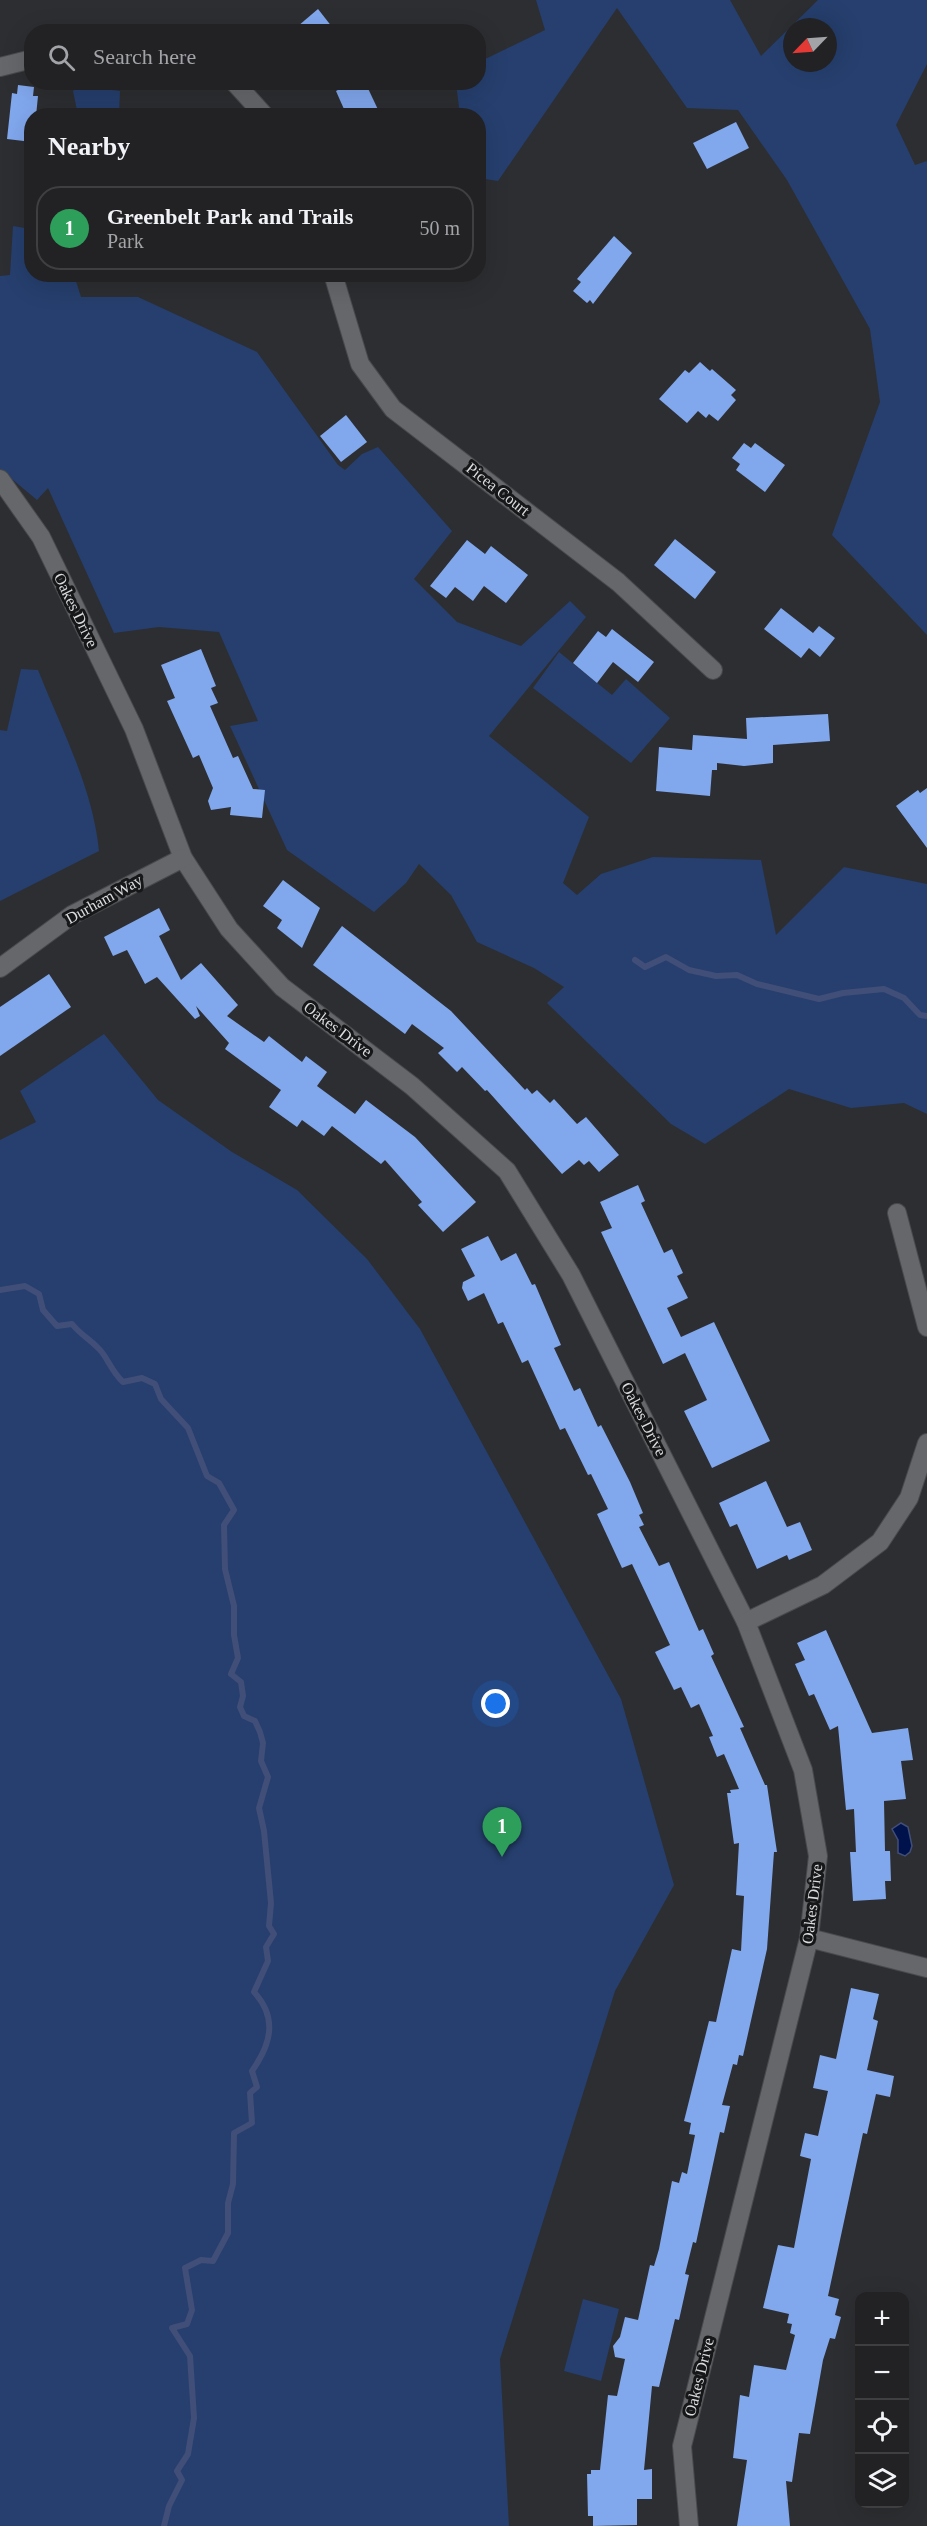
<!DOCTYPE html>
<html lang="en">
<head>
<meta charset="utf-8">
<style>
  :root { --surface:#222225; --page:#2e2f32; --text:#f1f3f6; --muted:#a2a4a7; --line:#3f3f42; --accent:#db2777 }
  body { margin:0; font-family:Georgia,serif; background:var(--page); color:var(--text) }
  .controls { position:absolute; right:18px; bottom:18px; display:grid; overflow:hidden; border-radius:12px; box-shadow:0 6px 24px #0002 }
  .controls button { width:54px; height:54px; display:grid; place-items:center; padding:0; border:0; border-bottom:2px solid var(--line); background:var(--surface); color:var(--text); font:30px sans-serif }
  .compass { position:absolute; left:783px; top:18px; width:54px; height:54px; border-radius:50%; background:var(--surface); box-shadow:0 6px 24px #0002; rotate:245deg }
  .you { position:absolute; left:496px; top:1704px; width:21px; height:21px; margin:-15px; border:4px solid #fff; border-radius:50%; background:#1a73e8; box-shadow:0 0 0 9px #1a73e833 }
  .badge { display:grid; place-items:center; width:39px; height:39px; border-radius:50%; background:var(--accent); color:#fff; font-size:20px; font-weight:700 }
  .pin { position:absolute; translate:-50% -50px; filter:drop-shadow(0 2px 3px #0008) }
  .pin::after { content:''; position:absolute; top:32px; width:21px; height:18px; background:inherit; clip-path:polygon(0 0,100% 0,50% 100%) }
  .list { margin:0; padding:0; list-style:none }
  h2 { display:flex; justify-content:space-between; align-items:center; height:78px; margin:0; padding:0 24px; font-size:26px }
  h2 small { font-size:20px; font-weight:400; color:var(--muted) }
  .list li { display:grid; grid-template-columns:39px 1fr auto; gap:18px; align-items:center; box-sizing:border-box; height:84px; margin:0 12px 12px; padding:0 12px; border:2px solid var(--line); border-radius:24px }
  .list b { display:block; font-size:22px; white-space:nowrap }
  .list p { margin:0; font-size:20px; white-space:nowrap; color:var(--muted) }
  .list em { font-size:20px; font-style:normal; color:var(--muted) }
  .icon { flex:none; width:33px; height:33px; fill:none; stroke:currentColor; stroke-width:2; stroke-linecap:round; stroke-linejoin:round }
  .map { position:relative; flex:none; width:927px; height:2526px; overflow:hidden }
  .search { position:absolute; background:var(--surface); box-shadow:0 6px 24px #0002; left:24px; top:24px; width:462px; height:66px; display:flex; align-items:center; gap:15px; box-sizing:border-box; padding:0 21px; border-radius:24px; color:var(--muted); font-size:22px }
  .panel { position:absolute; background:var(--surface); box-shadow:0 6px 24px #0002; left:24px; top:108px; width:462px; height:174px; border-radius:24px }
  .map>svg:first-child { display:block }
</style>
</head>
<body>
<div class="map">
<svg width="927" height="2526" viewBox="0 0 927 2526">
  <rect width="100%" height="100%" fill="#2d2e31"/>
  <g fill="#263f6e" fill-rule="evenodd">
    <path d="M536 0H730L761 56 818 0H927V64L896 125 915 165 927 161V635L832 535 880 402 870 329 787 180 738 110 687 108 617 8 498 181 479 178 478 116 460 115 456 83 478 82 479 62 545 30ZM792 27H828V63H792Z"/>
    <polygon points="80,86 120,91 119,115 78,115 73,91"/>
    <polygon points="13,226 31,229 32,274 74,275 81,297 138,297 257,352 338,465 345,470 362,454 378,447 452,531 414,579 457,622 521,646 570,601 586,617 489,736 589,817 563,883 577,895 601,874 653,857 761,860 776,935 844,867 927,884 927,1114 904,1103 851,1108 789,1089 705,1144 671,1124 547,1003 564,987 534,968 477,942 451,895 419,864 406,883 374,912 287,850 230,726 258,721 219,632 159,627 114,633 48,488 37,500 0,469 0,276 10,275"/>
    <polygon points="559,652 612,695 626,679 670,718 631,763 533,688"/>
    <path d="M21 669 38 670C61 728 93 788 99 851L0 901V730L7 731Z"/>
    <polygon points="104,1034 158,1100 232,1152 297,1190 367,1259 420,1329 621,1699 674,1885 615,1991 500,2359 509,2526 0,2526 0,1140 36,1122 20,1091"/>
    <polygon points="583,2299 619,2309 601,2381 564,2371"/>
  </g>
  <polygon fill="#00124c" stroke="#414e78" stroke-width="1.5" points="901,1823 908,1827 912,1846 910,1852 905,1856 898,1853 898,1840 892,1829"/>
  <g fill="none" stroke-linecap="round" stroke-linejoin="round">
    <g stroke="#414e78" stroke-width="6">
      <polyline points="635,960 645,967 666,957 689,970 716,976 737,975 757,984 819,999 843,993 884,989 904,998 920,1015 927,1016"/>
      <path d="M0 1290 25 1286 39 1294 43 1310 57 1326 72 1324C80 1334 88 1338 97 1347 107 1355 110 1370 123 1382L142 1378 155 1384 161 1399 188 1428 207 1476 219 1483 234 1510 224 1525 225 1569 234 1606V1635L238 1658 231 1674 241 1682 243 1696 240 1707 244 1716 255 1721 260 1732 263 1743 261 1761 268 1777 259 1808 264 1831 271 1903 269 1926 274 1934 266 1947 268 1961 254 1992C278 2018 271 2044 252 2071L257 2087 250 2093 252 2123 234 2133 233 2184 228 2203V2233L213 2261 201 2260 185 2268 192 2310 187 2324 172 2328 190 2356 194 2418 188 2454 177 2471 182 2480 169 2506 164 2526"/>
    </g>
  </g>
  <g fill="#81a7ed">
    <polygon points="318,9 336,32 291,32"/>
    <polygon points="353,82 365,82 381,116 347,116 336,91"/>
    <polygon points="18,85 34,87 33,96 38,96 36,116 32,116 32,142 7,139 12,93 17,94"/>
    <polygon points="736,122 749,148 707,169 693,143"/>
    <polygon points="614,236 632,253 593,304 590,300 587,303 573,291 581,282 577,279"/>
    <polygon points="700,362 710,371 712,369 736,390 731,395 736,400 718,421 709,414 706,418 698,411 687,423 659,399 685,370 689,373"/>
    <polygon points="346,415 367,442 341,462 320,436"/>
    <polygon points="744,443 751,448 755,443 785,465 765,492 736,470 740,464 732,458"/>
    <polygon points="675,539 716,572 695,599 654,565"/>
    <polygon points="467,540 485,554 491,546 528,575 506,603 484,586 473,601 455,587 446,598 430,586"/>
    <polygon points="781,608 813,633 819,626 835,638 820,657 809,648 801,658 764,629"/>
    <polygon points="612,629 654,662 638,682 613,662 597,683 573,663 598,631 606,637"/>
    <polygon points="201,649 216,686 211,688 218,703 210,706 233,758 238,756 253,789 265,790 262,818 230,815 231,807 211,810 208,801 213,788 199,755 193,758 167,701 175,698 161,665"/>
    <polygon points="828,714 830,741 773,745 773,763 744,766 717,763 717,770 712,770 710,796 656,791 659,747 692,750 693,735 747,739 746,718"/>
    <polygon points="927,788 927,848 896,806 918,790 920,793"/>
    <polygon points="283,880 320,908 302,948 277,928 282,920 263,906"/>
    <polygon points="159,908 170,930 159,936 181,980 201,963 238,1005 227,1016 264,1042 269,1036 302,1062 306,1056 327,1072 317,1086 355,1114 366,1100 415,1137 476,1202 443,1232 418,1205 422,1202 385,1160 381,1164 332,1126 324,1136 302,1120 297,1127 269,1107 281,1090 225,1049 229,1043 196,1006 200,1016 195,1019 157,977 145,984 127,950 113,956 104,937"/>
    <polygon points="342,926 451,1011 525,1090 527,1088 532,1094 537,1090 550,1103 554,1099 577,1124 586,1117 619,1155 599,1172 589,1161 584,1165 579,1160 562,1174 487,1090 485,1091 462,1067 457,1072 438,1053 444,1048 412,1024 405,1034 313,965"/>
    <polygon points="49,974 71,1007 0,1056 0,1007"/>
    <polygon points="638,1185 645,1201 641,1203 664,1253 672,1249 683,1273 677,1276 688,1298 667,1308 681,1337 714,1322 770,1441 712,1468 684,1411 707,1400 685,1353 663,1364 601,1232 612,1228 600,1202"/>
    <polygon points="488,1236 501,1261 516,1253 532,1285 535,1284 561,1345 554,1348 574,1391 580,1388 598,1427 601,1425 630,1482 643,1513 639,1515 644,1525 639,1527 659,1566 669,1562 699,1631 703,1629 714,1654 711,1656 744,1727 740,1728 765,1785 767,1785 777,1852 774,1852 767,1949 752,2016 743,2056 739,2055 737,2065 733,2064 722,2105 730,2106 724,2133 720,2132 696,2243 693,2242 685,2274 689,2275 679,2320 675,2319 659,2387 652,2386 644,2470 652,2469 652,2499 637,2499 637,2525 593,2526 593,2516 588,2516 587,2474 591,2474 591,2470 600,2470 608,2395 617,2396 625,2359 615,2357 613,2346 620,2337 625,2317 638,2320 650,2265 654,2266 659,2249 672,2181 679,2183 682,2172 687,2174 695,2135 689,2134 691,2123 684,2121 709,2021 716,2022 732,1949 741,1951 744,1896 736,1895 739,1843 734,1844 727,1793 731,1793 730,1790 739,1789 724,1754 717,1757 709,1737 713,1736 699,1704 691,1708 681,1687 674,1690 655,1652 670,1645 632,1564 622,1568 597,1514 608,1509 591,1474 588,1475 565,1428 560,1430 528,1360 522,1363 503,1322 498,1324 484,1293 468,1301 462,1288 463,1282 475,1276 461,1249"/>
    <polygon points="766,1481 787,1527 800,1522 812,1550 789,1560 787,1555 757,1569 737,1524 730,1527 719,1503"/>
    <polygon points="826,1630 872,1733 908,1728 913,1760 901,1761 906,1799 884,1801 885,1851 890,1851 891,1881 885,1881 886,1899 853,1901 850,1852 856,1852 854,1809 846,1810 838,1726 830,1730 814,1694 809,1696 795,1664 805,1660 797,1643"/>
    <polygon points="851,1988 879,1994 873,2019 878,2021 867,2070 894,2076 890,2097 876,2094 867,2134 863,2133 828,2296 839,2299 835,2315 841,2317 835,2339 830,2338 823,2360 810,2434 799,2433 792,2482 786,2481 790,2526 737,2526 747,2460 733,2458 740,2395 749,2397 754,2365 786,2370 795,2335 790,2333 792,2324 787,2323 789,2314 763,2308 778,2245 794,2248 811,2159 800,2156 805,2133 818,2136 828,2091 813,2088 820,2055 836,2059"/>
  </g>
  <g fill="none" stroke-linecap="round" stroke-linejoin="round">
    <defs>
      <g id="minor">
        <polyline points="0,67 32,59"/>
        <polyline points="234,82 265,116"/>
        <polyline points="333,274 360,364 393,409 618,582 713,670"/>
        <polyline points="0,479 41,537 134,729 183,858 229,929 282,987 412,1086 507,1171 571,1275 746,1622 803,1770 818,1856 809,1938 682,2446 689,2526"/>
        <polyline points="0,968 72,915 183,858"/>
        <polyline points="897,1213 927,1327"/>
        <polyline points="746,1622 823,1585 880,1542 909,1498 927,1443"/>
        <polyline points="809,1938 927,1968"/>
      </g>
    </defs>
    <use href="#minor" stroke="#484a4c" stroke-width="20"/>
    <use href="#minor" stroke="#65676b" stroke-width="18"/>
  </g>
  <g text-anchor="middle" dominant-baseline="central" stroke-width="6" stroke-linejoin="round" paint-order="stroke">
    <g font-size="16" fill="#dadbdd" stroke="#161718">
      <text transform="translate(498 489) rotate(38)">Picea Court</text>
      <text transform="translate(76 610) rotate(64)">Oakes Drive</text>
      <text transform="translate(104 899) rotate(-29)">Durham Way</text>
      <text transform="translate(338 1029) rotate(37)">Oakes Drive</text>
      <text transform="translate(644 1419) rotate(63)">Oakes Drive</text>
      <text transform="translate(812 1904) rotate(-83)">Oakes Drive</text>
      <text transform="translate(699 2377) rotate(-76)">Oakes Drive</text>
    </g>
  </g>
</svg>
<div class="controls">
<button>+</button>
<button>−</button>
<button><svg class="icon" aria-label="locate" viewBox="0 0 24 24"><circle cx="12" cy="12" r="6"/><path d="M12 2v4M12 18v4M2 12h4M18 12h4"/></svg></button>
<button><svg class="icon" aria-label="layers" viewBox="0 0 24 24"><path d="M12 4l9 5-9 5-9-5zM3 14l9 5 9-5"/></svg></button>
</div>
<svg class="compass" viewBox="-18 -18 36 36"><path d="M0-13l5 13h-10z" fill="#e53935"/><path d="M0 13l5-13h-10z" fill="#a2a4a7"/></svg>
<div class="you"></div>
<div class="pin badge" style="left:502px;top:1857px;background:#2e9e5b">1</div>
<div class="search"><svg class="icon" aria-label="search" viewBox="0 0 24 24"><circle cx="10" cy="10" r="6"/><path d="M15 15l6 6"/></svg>Search here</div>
<section class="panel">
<h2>Nearby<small></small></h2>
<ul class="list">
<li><span class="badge" style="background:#2e9e5b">1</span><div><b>Greenbelt Park and Trails</b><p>Park</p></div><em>50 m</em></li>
</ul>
</section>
</div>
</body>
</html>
